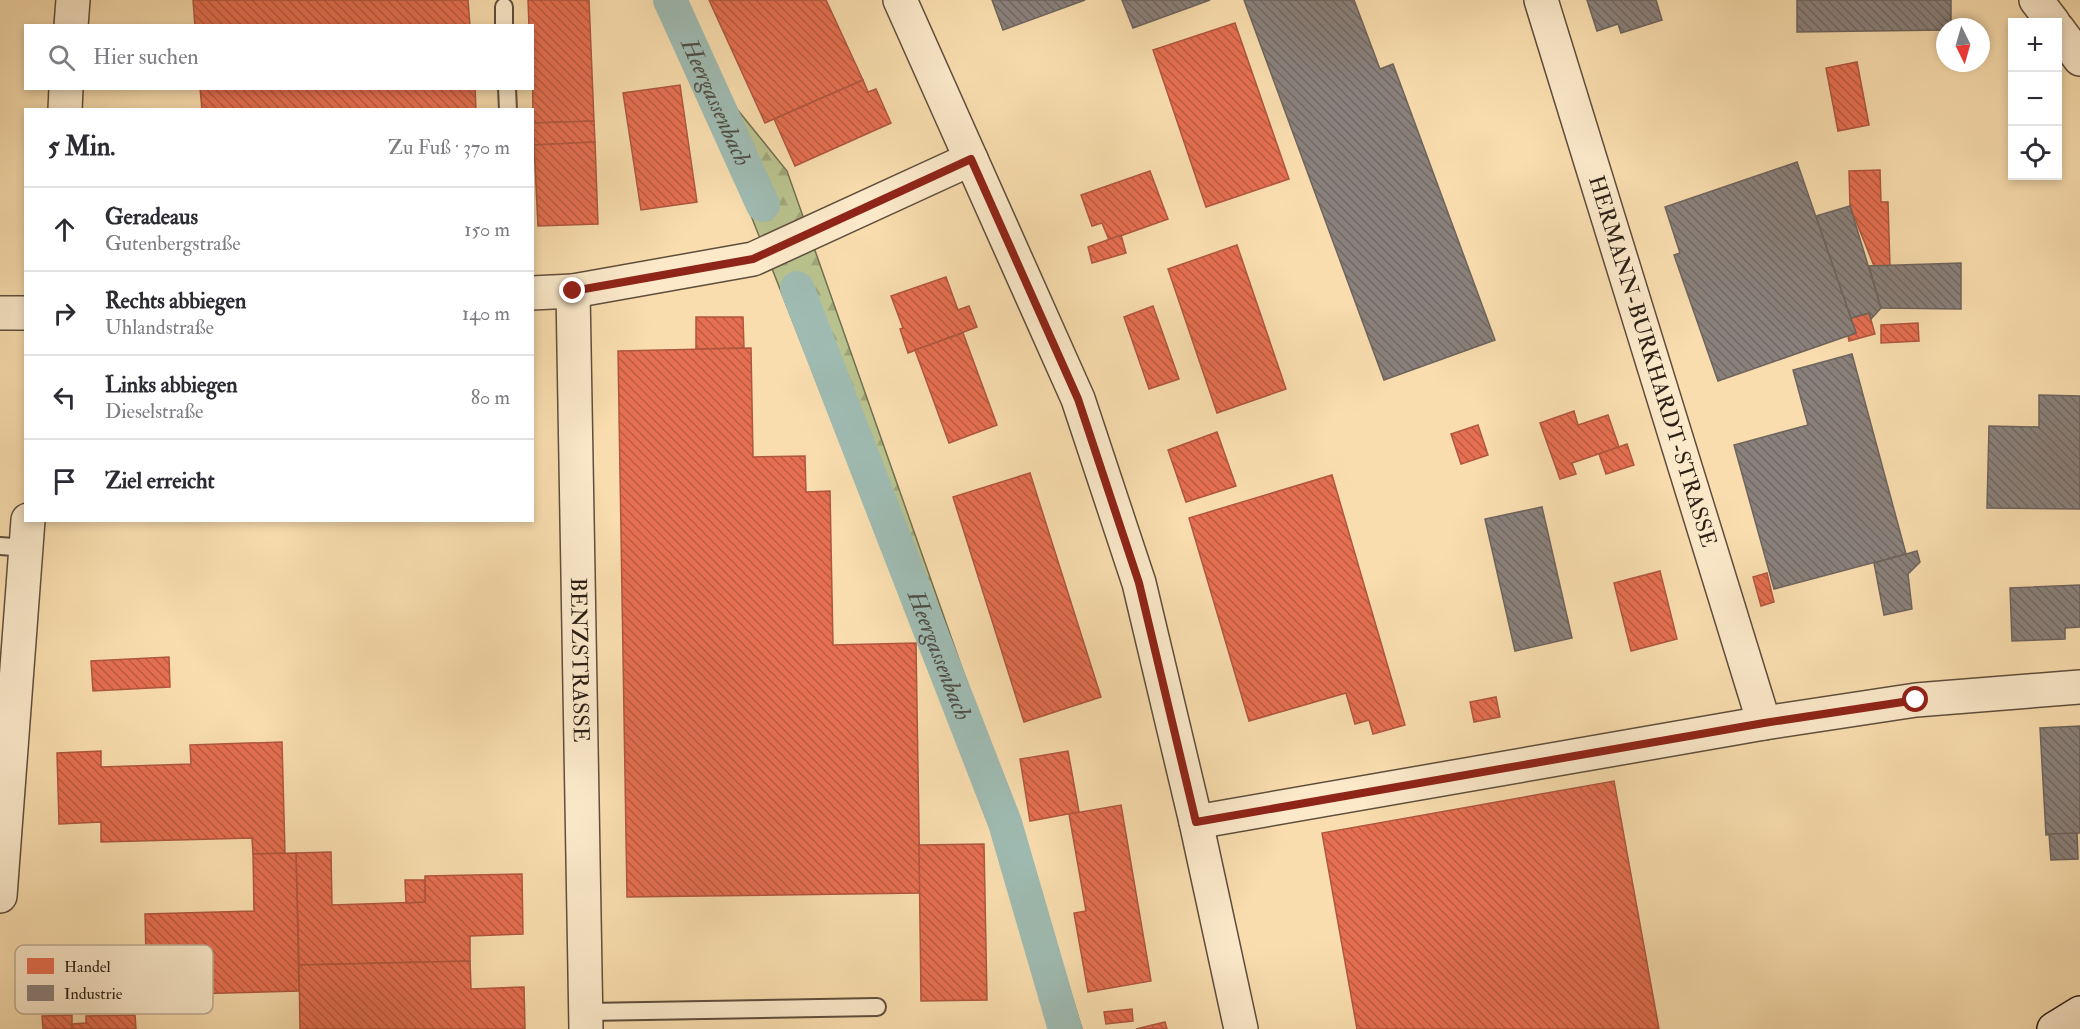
<!DOCTYPE html>
<html lang="de">
<head>
<meta charset="utf-8">
<style>
  :root { --surface:#fff; --page:#f7f7f7; --text:#2b2b33; --muted:#7c7c81; --line:#e1e1e2 }
  body { margin:0; font-family:"IM FELL Double Pica",serif; background:var(--page); color:var(--text) }
  .controls { position:absolute; right:18px; top:18px; display:grid; overflow:hidden; border-radius:0px; box-shadow:0 3px 9px #0003 }
  .controls button { width:54px; height:54px; display:grid; place-items:center; padding:0; border:0; border-bottom:2px solid var(--line); background:var(--surface); color:var(--text); font:30px sans-serif }
  .compass { position:absolute; left:1936px; top:18px; width:54px; height:54px; border-radius:50%; background:var(--surface); box-shadow:0 3px 9px #0003; rotate:175deg }
  .stop { position:absolute; width:18px; height:18px; margin:-14px; border:4px solid #8f2418; border-radius:50%; background:#fff }
  .stop.end { background:#8f2418; border-color:#fff; box-shadow:0 2px 6px #0008 }
  .list { margin:0; padding:0; list-style:none }
  h2 { display:flex; justify-content:space-between; align-items:center; height:78px; margin:0; padding:0 24px; font-size:26px }
  h2 small { font-size:20px; font-weight:400; color:var(--muted) }
  .list li { display:grid; grid-template-columns:39px 1fr auto; gap:18px; align-items:center; box-sizing:border-box; height:84px; padding:0 24px; border-top:2px solid var(--line) }
  .list b { display:block; font-size:22px; white-space:nowrap }
  .list p { margin:0; font-size:20px; white-space:nowrap; color:var(--muted) }
  .list em { font-size:20px; font-style:normal; color:var(--muted) }
  .icon { flex:none; width:33px; height:33px; fill:none; stroke:currentColor; stroke-width:2; stroke-linecap:round; stroke-linejoin:round }
  .map { position:relative; flex:none; width:2080px; height:1029px; overflow:hidden }
  .search { position:absolute; background:var(--surface); box-shadow:0 3px 9px #0003; left:24px; top:24px; width:510px; height:66px; display:flex; align-items:center; gap:15px; box-sizing:border-box; padding:0 21px; border-radius:0px; color:var(--muted); font-size:22px }
  .panel { position:absolute; background:var(--surface); box-shadow:0 3px 9px #0003; left:24px; top:108px; width:510px; height:414px; border-radius:0px }
  .map>svg:first-child { display:block }
</style>
</head>
<body>
<div class="map">
<svg width="2080" height="1029" viewBox="0 0 2080 1029">
  <defs>
    <pattern id="forest-firs" width="22" height="20" patternUnits="userSpaceOnUse" patternTransform="scale(1.5)"><rect width="22" height="20" fill="#b9c28e"/><path d="M5 1l3.5 6h-7zM16 11l3.5 6h-7z" fill="#9fa67a"/></pattern>
    <pattern id="shops-back-hatch" width="6" height="6" patternUnits="userSpaceOnUse" patternTransform="scale(1.5)"><rect width="6" height="6" fill="#e76f51"/><path d="M-1 5l2 2M0 0l6 6M5-1l2 2" fill="none" stroke="#bb5b42"/></pattern>
    <pattern id="industry-back-hatch" width="6" height="6" patternUnits="userSpaceOnUse" patternTransform="scale(1.5)"><rect width="6" height="6" fill="#8a817c"/><path d="M-1 5l2 2M0 0l6 6M5-1l2 2" fill="none" stroke="#716965"/></pattern>
  </defs>
  <rect width="100%" height="100%" fill="#f9ddae"/>
  <filter id="stains"><feTurbulence type="fractalNoise" baseFrequency=".00333" numOctaves="4"/><feColorMatrix values="0 0 0 0 .2 0 0 0 0 .09 0 0 0 0 .02 0 0 0 .5 -.17"/></filter>
  <radialGradient id="worn" r=".72"><stop offset=".6" stop-color="#630" stop-opacity="0"/><stop offset="1" stop-color="#630" stop-opacity=".3"/></radialGradient>
  <polygon fill="url(#forest-firs)" stroke="#727052" stroke-width="1.5" points="682,41 787,171 1031,864 1082,1029 1050,1029 997,838"/>
  <g fill="url(#shops-back-hatch)" stroke="#af573f" stroke-width="1.5">
    <polygon points="193,0 468,0 470,26 195,26"/>
    <polygon points="528,0 589,0 594,121 533,123 532,26 529,26"/>
    <polygon points="709,0 826,0 863,80 765,123"/>
    <polygon points="1235,23 1289,179 1206,207 1153,50"/>
    <polygon points="1857,62 1869,125 1838,131 1826,68"/>
    <polygon points="863,80 868,92 876,89 891,123 795,166 774,119"/>
    <polygon points="680,85 697,202 641,210 623,93"/>
    <polygon points="200,88 475,88 476,110 202,110"/>
    <polygon points="594,121 595,142 534,145 533,123"/>
    <polygon points="595,142 598,224 538,226 534,145"/>
    <polygon points="1880,170 1881,202 1888,202 1890,266 1874,266 1850,206 1849,171"/>
    <polygon points="1150,171 1168,219 1109,240 1102,223 1092,226 1081,195"/>
    <polygon points="1121,235 1126,253 1092,263 1088,247"/>
    <polygon points="1237,245 1286,389 1217,413 1168,269"/>
    <polygon points="946,277 958,310 969,306 977,327 908,353 900,329 903,328 891,296"/>
    <polygon points="1153,306 1179,379 1149,389 1124,317"/>
    <polygon points="1869,313 1875,334 1849,341 1848,336 1856,333 1851,318"/>
    <polygon points="696,317 743,317 744,348 696,349"/>
    <polygon points="1918,323 1919,341 1881,343 1881,325"/>
    <polygon points="963,333 997,425 949,443 915,350"/>
    <polygon points="751,348 753,457 805,456 806,492 830,491 833,645 916,643 920,893 627,897 618,351"/>
    <polygon points="1574,411 1578,425 1608,415 1619,447 1572,463 1576,474 1560,479 1540,423"/>
    <polygon points="1478,425 1488,455 1461,464 1451,434"/>
    <polygon points="1217,432 1236,486 1186,502 1168,450"/>
    <polygon points="1627,444 1634,465 1606,474 1599,454"/>
    <polygon points="1030,473 1101,697 1024,722 953,497"/>
    <polygon points="1332,475 1405,725 1373,734 1369,720 1355,724 1346,693 1249,721 1189,518"/>
    <polygon points="1660,571 1677,639 1631,651 1614,583"/>
    <polygon points="1767,573 1774,602 1761,606 1753,577"/>
    <polygon points="169,657 170,687 93,691 91,661"/>
    <polygon points="1496,697 1500,717 1474,722 1470,702"/>
    <polygon points="282,742 285,853 253,854 252,838 101,842 101,822 59,824 57,753 101,751 101,767 191,764 190,745"/>
    <polygon points="1068,751 1079,812 1030,821 1020,759"/>
    <polygon points="1614,781 1659,1029 1357,1029 1322,833"/>
    <polygon points="1121,805 1151,981 1088,992 1074,913 1086,911 1069,814"/>
    <polygon points="984,844 987,1000 921,1001 919,845"/>
    <polygon points="331,852 332,905 425,902 425,876 522,874 523,934 470,936 470,961 299,965 296,853"/>
    <polygon points="296,853 299,991 147,995 145,914 254,911 253,854"/>
    <polygon points="405,880 425,880 425,902 406,903"/>
    <polygon points="470,961 471,989 524,987 525,1029 300,1029 299,965"/>
    <polygon points="1132,1009 1133,1021 1106,1024 1104,1012"/>
    <polygon points="72,1015 72,1029 43,1029 42,1016"/>
    <polygon points="135,1015 136,1029 72,1029 72,1024 86,1023 86,1016"/>
    <polygon points="1165,1022 1167,1029 1136,1029"/>
  </g>
  <g fill="url(#industry-back-hatch)" stroke="#6e645d" stroke-width="1.5">
    <polygon points="992,0 1085,0 1003,30"/>
    <polygon points="1122,0 1210,0 1133,28"/>
    <polygon points="1244,0 1354,0 1380,69 1393,64 1495,340 1384,380"/>
    <polygon points="1587,0 1656,0 1662,20 1621,33 1618,24 1597,31"/>
    <polygon points="1797,0 1951,0 1951,27 1945,27 1945,30 1797,32"/>
    <polygon points="1797,162 1856,333 1718,381 1674,255 1680,253 1665,207"/>
    <polygon points="1850,206 1881,308 1871,319 1869,313 1851,318 1816,216"/>
    <polygon points="1961,263 1961,309 1881,308 1869,266"/>
    <polygon points="1852,354 1906,554 1774,589 1734,445 1808,425 1793,370"/>
    <polygon points="2039,395 2080,396 2080,509 1987,508 1989,426 2039,427"/>
    <polygon points="1542,507 1572,638 1515,651 1485,519"/>
    <polygon points="1917,551 1920,562 1908,574 1912,609 1884,615 1874,563"/>
    <polygon points="2080,585 2080,627 2065,628 2065,639 2012,641 2010,588"/>
    <polygon points="2080,726 2080,833 2046,835 2040,728"/>
    <polygon points="2077,833 2078,859 2051,860 2049,834"/>
  </g>
  <g fill="none" stroke-linecap="round" stroke-linejoin="round">
    <g stroke="#9fbbb2" stroke-width="34">
      <path id="s1" d="M670 0 763 205"/>
      <path id="s2" d="M797 288 1005 823 1065 1029"/>
    </g>
    <defs>
      <g id="lane">
        <polyline points="504,7 504,26"/>
        <polyline points="507,88 508,110"/>
        <polyline points="0,546 26,548"/>
        <polyline points="586,1012 877,1007"/>
      </g>
      <g id="street">
        <polyline points="900,0 1078,399 1139,583 1196,822 1241,1029"/>
        <path id="s3" d="M1541 0 1764 723"/>
        <polyline points="2036,0 2053,22"/>
        <polyline points="71,26 73,0"/>
        <polyline points="2058,29 2080,59"/>
        <polyline points="65,110 66,88"/>
        <path id="s4" d="M573 291 586 1029"/>
        <polyline points="532,293 573,291 753,259 971,159"/>
        <polyline points="0,313 26,313"/>
        <polyline points="1196,822 1764,723 1916,700 2080,687"/>
        <polyline points="0,896 28,520"/>
      </g>
      <polyline id="secondary" points="2054,1029 2080,1013"/>
    </defs>
    <use href="#lane" stroke="#5f4e3c" stroke-width="20"/>
    <use href="#street" stroke="#5f4e3c" stroke-width="36"/>
    <use href="#secondary" stroke="#2c1f16" stroke-width="36"/>
    <use href="#lane" stroke="#fbe9ca" stroke-width="16"/>
    <use href="#street" stroke="#fbe9ca" stroke-width="33"/>
    <use href="#secondary" stroke="#fbe9ca" stroke-width="33"/>
  </g>
  <g fill="none" stroke-linecap="round" stroke-linejoin="round">
    <polyline stroke="#8f2418" stroke-width="8" points="573,291 753,259 971,159 1078,399 1139,583 1196,822 1764,723 1916,700"/>
  </g>
  <g text-anchor="middle" dominant-baseline="central" stroke-width="6" stroke-linejoin="round" paint-order="stroke">
    <g font-size="22" fill="#2c1f16" stroke="#fbe9ca">
      <text stroke="none"><textPath href="#s3" startOffset="378">HERMANN-BURKHARDT-STRASSE</textPath></text>
      <text stroke="none"><textPath href="#s4" startOffset="369">BENZSTRASSE</textPath></text>
    </g>
    <g font-size="24" font-style="italic" fill="#4e4e45" stroke="#fbe9ca">
      <text stroke="none"><textPath href="#s1" startOffset="112">Heergassenbach</textPath></text>
      <text stroke="none"><textPath href="#s2" startOffset="394">Heergassenbach</textPath></text>
    </g>
  </g>
  <rect x="15" y="945" width="198" height="69" rx="9" fill="#fbe9ca" stroke="#bdac94" stroke-width="1.5"/>
  <rect x="27" y="958" width="27" height="16" fill="#e76f51"/>
  <rect x="27" y="985" width="27" height="16" fill="#8a817c"/>
  <g font-size="16" fill="#2c1f16">
    <text x="64" y="972">Handel</text>
    <text x="64" y="999">Industrie</text>
  </g>
  <rect width="100%" height="100%" filter="url(#stains)"/>
  <rect width="100%" height="100%" fill="url(#worn)"/>
</svg>
<div class="controls">
<button>+</button>
<button>−</button>
<button><svg class="icon" aria-label="locate" viewBox="0 0 24 24"><circle cx="12" cy="12" r="6"/><path d="M12 2v4M12 18v4M2 12h4M18 12h4"/></svg></button>
</div>
<svg class="compass" viewBox="-18 -18 36 36"><path d="M0-13l5 13h-10z" fill="#e53935"/><path d="M0 13l5-13h-10z" fill="#7c7c81"/></svg>
<div class="stop" style="left:1916px;top:700px"></div>
<div class="stop end" style="left:573px;top:291px"></div>
<div class="search"><svg class="icon" aria-label="search" viewBox="0 0 24 24"><circle cx="10" cy="10" r="6"/><path d="M15 15l6 6"/></svg>Hier suchen</div>
<section class="panel">
<h2>5 Min.<small>Zu Fuß · 370 m</small></h2>
<ul class="list">
<li><svg class="icon" aria-label="ahead" viewBox="0 0 24 24"><path d="M12 20V5M6 11l6-6 6 6"/></svg><div><b>Geradeaus</b><p>Gutenbergstraße</p></div><em>150 m</em></li>
<li><svg class="icon" aria-label="right" viewBox="0 0 24 24"><path d="M7 20v-9h11M14 6l5 5-5 5"/></svg><div><b>Rechts abbiegen</b><p>Uhlandstraße</p></div><em>140 m</em></li>
<li><svg class="icon" aria-label="left" viewBox="0 0 24 24"><path d="M17 20v-9H6M10 6l-5 5 5 5"/></svg><div><b>Links abbiegen</b><p>Dieselstraße</p></div><em>80 m</em></li>
<li><svg class="icon" aria-label="arrive" viewBox="0 0 24 24"><path d="M6 21V4h12l-3 4 3 4H6"/></svg><div><b>Ziel erreicht</b></div></li>
</ul>
</section>
</div>
</body>
</html>
